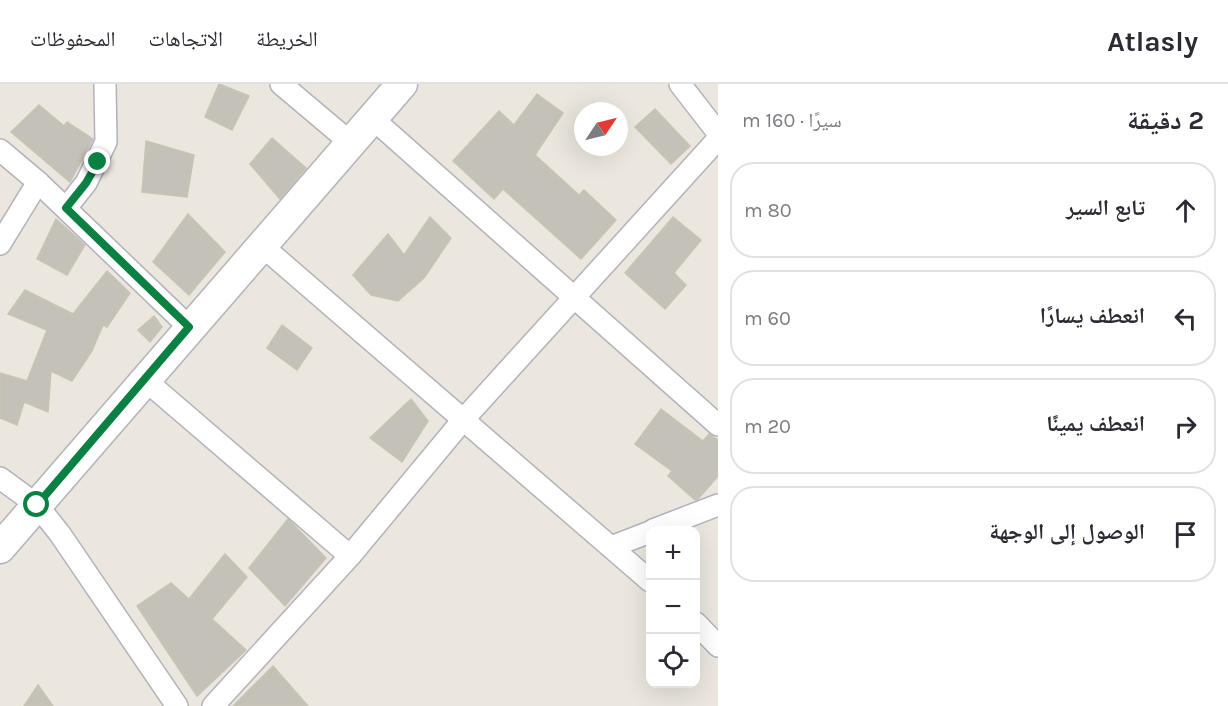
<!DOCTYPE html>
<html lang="ar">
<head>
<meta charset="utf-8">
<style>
  :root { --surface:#fff; --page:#f7f7f7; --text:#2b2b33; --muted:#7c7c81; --line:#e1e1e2 }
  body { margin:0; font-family:Karla,"Noto Naskh Arabic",sans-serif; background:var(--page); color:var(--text); direction:rtl }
  .controls { position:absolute; right:18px; bottom:18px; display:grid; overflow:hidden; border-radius:12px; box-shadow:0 6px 24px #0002 }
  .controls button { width:54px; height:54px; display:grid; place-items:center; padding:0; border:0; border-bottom:2px solid var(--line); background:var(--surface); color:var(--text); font:30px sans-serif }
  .compass { position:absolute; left:574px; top:18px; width:54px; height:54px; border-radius:50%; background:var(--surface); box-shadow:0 6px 24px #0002; rotate:55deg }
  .stop { position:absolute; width:18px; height:18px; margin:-14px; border:4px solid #0b8043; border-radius:50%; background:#fff }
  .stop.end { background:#0b8043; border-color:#fff; box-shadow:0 2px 6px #0008 }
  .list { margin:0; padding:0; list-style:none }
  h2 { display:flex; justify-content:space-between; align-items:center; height:78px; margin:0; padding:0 24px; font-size:26px }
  h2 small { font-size:20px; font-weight:400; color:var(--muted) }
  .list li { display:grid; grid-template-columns:39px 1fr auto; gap:18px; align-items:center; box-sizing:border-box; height:96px; margin:0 12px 12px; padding:0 12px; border:2px solid var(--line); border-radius:24px }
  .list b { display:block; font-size:22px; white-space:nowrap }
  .list em { font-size:20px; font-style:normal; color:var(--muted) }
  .icon { flex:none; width:33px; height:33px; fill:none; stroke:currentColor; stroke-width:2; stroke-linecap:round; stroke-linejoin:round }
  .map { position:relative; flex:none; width:718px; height:622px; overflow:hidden; direction:ltr }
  header { display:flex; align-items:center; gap:36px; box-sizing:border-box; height:84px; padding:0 30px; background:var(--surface); border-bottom:2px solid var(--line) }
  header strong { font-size:28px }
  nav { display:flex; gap:33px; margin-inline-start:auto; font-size:21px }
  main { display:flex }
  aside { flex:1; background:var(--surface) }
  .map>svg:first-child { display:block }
</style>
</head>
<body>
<header>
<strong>Atlasly</strong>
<nav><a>الخريطة</a><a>الاتجاهات</a><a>المحفوظات</a></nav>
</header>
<main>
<aside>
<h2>2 دقيقة<small>سيرًا · 160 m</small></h2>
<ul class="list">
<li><svg class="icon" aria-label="ahead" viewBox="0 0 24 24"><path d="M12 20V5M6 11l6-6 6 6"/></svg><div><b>تابع السير</b></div><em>80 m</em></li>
<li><svg class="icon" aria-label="left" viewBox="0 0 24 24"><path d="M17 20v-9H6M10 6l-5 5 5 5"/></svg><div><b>انعطف يسارًا</b></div><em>60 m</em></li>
<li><svg class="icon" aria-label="right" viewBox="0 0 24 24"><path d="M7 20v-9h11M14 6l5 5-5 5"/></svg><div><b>انعطف يمينًا</b></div><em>20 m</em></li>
<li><svg class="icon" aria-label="arrive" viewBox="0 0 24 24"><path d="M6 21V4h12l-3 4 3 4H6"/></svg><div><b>الوصول إلى الوجهة</b></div></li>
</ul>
</aside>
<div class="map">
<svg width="718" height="622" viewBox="0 0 718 622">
  <rect width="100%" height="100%" fill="#ebe7de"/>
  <g fill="#c4c1b9" stroke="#c7c3b7" stroke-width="1.5">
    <polygon points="219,0 249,12 232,46 205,33"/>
    <polygon points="537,10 563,29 535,71 579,111 584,106 616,136 581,175 503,105 494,115 453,77 499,27 514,41"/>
    <polygon points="39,21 64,42 67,38 93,55 70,98 11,48"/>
    <polygon points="655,25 690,62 671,80 635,43"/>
    <polygon points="272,54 306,84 280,115 250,80"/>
    <polygon points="146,57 194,71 187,113 142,108"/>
    <polygon points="188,130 225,168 189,211 153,178"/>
    <polygon points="430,133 451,154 424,194 398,217 371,211 353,191 388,150 404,171"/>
    <polygon points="673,133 701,156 674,189 686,201 665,225 625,189"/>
    <polygon points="56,135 85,161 67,191 37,175"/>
    <polygon points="107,187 130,209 107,243 103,241 92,267 72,297 51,287 48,328 24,318 17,341 0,334 0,289 27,297 47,246 8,230 25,206 73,230"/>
    <polygon points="154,232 162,243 150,258 138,246"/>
    <polygon points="282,241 312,264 297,286 267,264"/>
    <polygon points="411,315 428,337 402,378 370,354"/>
    <polygon points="661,325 703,357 709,350 718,356 718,392 698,415 695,416 668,392 672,387 635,360"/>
    <polygon points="288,435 326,474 285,522 249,484"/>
    <polygon points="225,470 247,493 212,535 246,566 197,612 137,522 171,499 189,515"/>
    <polygon points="273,582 308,622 233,622"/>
    <polygon points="38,601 53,622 24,622"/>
  </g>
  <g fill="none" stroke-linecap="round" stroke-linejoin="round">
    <defs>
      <g id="street">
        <polyline points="281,0 351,59"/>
        <polyline points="680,0 718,49"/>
        <polyline points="372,34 718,341"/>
        <polyline points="0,66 38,98 189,243"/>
        <polyline points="66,124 86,99 106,58 105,0"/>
        <polyline points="0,160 38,98"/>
        <polyline points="261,161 650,497"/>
        <polyline points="144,295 350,472"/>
        <polyline points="0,394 37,421 60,450 177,622"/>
        <polyline points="653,446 718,421"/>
        <polyline points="611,463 650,448"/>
        <polyline points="696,539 718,562"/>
        <polyline points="213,622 350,472 463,336 718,55"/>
      </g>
      <polyline id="secondary" points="0,464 402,0"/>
    </defs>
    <use href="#street" stroke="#b1b2bd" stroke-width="24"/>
    <use href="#secondary" stroke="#b1b2bd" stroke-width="33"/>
    <use href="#street" stroke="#fff" stroke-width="21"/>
    <use href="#secondary" stroke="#fff" stroke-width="30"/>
  </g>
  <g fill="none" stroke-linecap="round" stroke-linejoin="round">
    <polyline stroke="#0b8043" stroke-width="8" points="37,421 189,243 66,124 86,99 98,78"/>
  </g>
</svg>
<div class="controls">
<button>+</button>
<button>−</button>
<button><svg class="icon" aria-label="locate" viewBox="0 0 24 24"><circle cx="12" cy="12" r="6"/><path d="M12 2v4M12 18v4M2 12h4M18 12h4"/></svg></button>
</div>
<svg class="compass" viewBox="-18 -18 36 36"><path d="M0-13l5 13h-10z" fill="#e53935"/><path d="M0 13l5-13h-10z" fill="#7c7c81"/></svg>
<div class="stop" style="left:37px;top:421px"></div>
<div class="stop end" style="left:98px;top:78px"></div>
</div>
</main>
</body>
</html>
